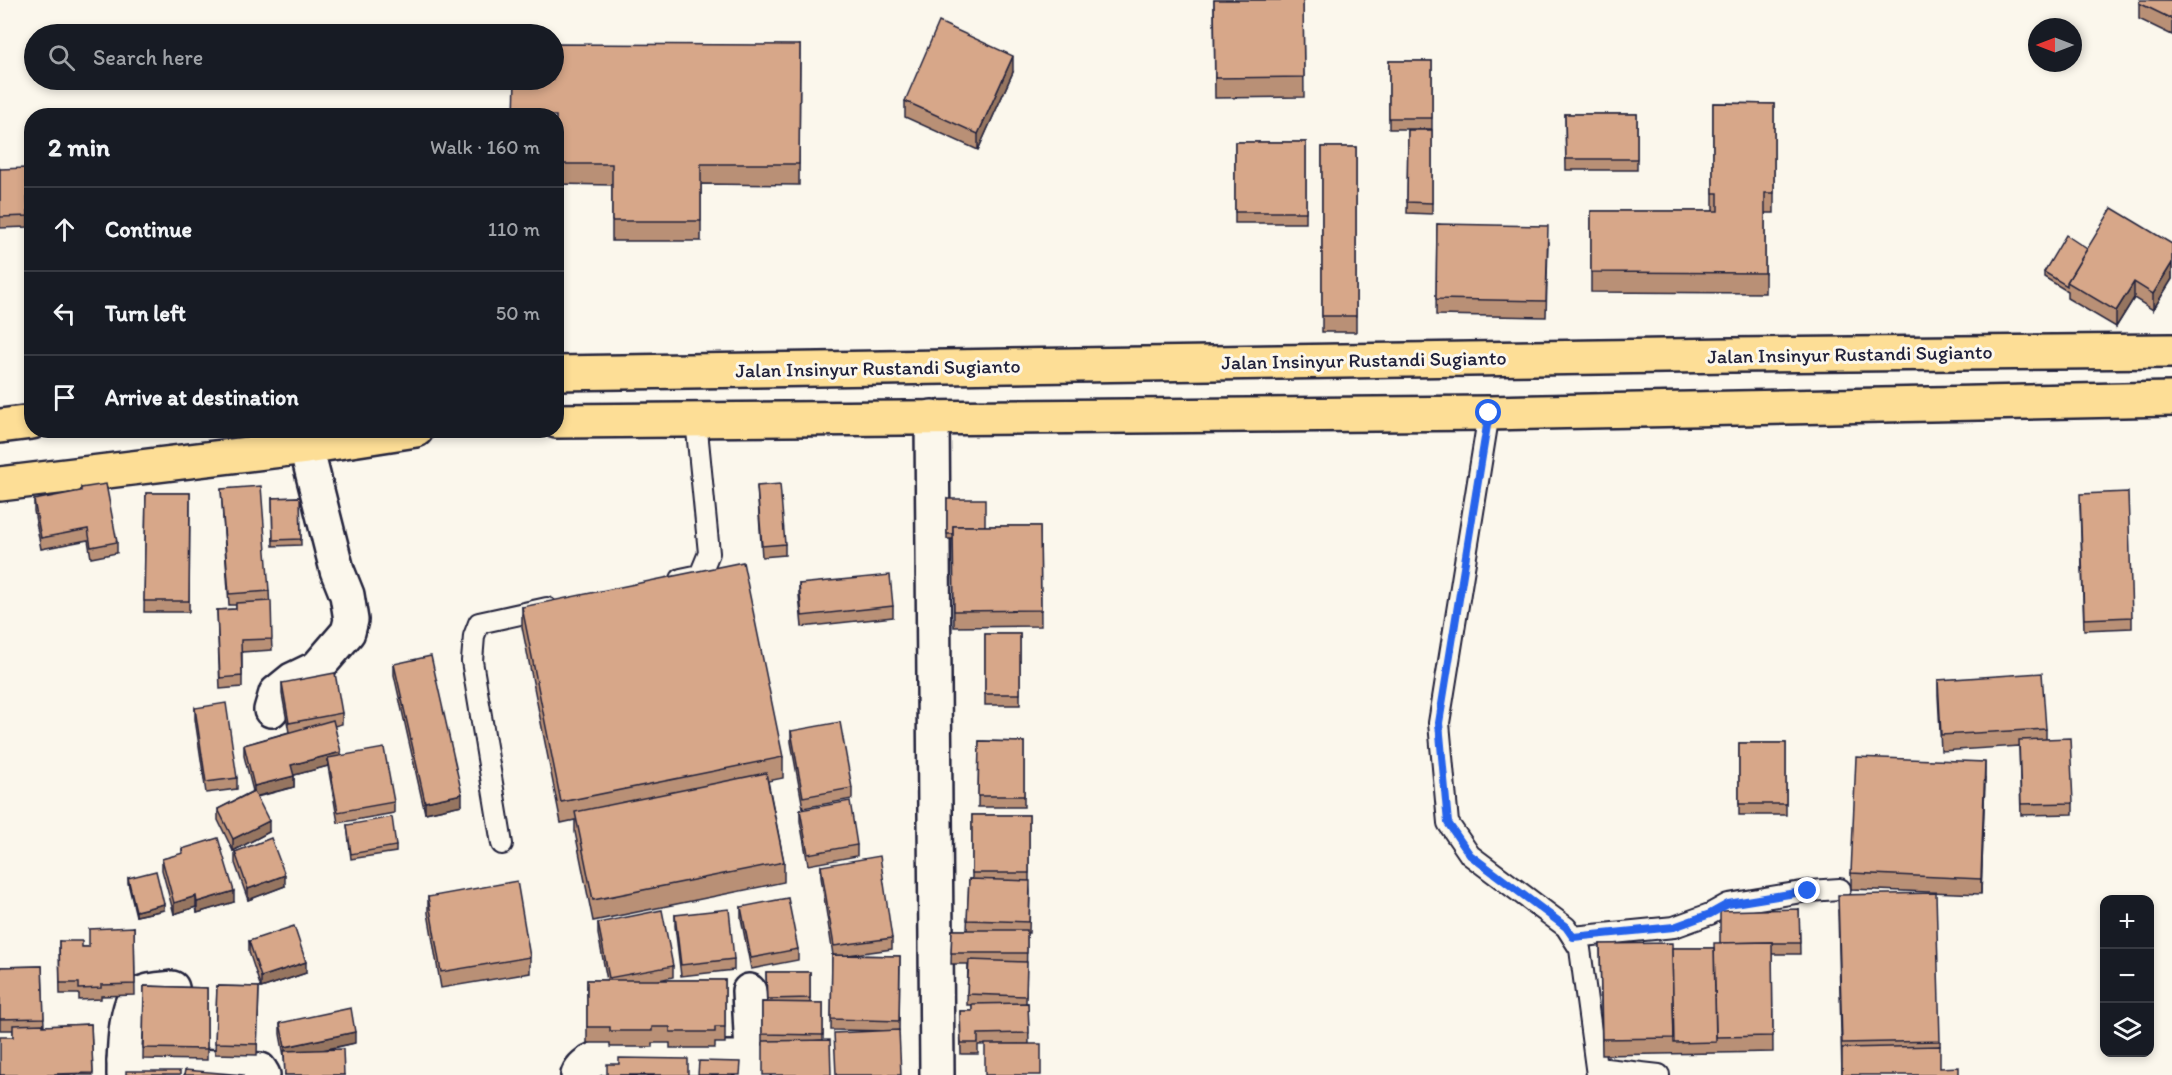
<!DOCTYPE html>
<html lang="en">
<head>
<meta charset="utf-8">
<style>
  :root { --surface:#171b24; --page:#20242c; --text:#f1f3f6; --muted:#9ea1a6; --line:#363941 }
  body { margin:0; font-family:Itim,sans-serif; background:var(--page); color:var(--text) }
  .controls { position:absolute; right:18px; bottom:18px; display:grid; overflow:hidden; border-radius:12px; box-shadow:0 3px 9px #0003 }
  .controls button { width:54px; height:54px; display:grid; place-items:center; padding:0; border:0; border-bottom:2px solid var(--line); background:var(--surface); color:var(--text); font:30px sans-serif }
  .compass { position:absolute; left:2028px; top:18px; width:54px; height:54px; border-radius:50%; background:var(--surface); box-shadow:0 3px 9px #0003; rotate:270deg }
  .stop { position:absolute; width:18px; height:18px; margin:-14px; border:4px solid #2563eb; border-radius:50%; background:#fff }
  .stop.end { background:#2563eb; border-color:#fff; box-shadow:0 2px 6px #0008 }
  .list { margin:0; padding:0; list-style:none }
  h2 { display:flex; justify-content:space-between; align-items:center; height:78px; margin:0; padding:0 24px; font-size:26px }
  h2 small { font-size:20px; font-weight:400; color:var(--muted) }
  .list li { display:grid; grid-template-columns:39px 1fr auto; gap:18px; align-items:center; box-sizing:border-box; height:84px; padding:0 24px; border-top:2px solid var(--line) }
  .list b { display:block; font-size:22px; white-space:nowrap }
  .list em { font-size:20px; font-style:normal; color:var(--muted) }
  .icon { flex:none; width:33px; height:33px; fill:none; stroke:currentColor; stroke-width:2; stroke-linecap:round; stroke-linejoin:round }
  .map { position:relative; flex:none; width:2172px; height:1075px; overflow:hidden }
  .search { position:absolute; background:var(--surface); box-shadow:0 3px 9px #0003; left:24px; top:24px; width:540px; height:66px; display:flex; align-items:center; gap:15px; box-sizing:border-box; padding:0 21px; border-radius:33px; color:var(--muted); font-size:22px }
  .panel { position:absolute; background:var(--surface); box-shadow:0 3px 9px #0003; left:24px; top:108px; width:540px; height:330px; border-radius:24px }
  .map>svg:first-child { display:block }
</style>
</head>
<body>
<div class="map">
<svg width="2172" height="1075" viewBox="0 0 2172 1075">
  <rect width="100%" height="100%" fill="#fbf7ec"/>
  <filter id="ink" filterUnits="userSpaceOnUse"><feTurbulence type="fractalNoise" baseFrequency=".0167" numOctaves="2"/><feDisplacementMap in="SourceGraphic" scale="12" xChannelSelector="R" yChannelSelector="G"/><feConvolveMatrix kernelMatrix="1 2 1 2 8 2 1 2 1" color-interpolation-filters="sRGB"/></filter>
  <g filter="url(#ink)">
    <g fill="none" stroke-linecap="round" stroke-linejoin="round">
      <defs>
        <g id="lane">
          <polyline points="1489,413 1439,723 1448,823 1470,855 1566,927 1580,949 1597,1075"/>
          <polyline points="681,579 700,575 709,553 696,420"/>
          <polyline points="502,844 472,661 474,636 479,623 547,608"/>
          <polyline points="1573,937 1674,927 1710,914 1728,904 1808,891 1840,889"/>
          <polyline points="1597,1068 1659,1075"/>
        </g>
        <g id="street">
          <polyline points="932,417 937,1075"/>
          <polyline points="271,710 276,693 292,680 317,668 348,632 351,620 347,595 337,570 306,447"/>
          <polyline points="749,991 753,1075"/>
          <polyline points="124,1061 260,1070 263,1075"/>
          <path d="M124 1075C124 1060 125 1006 136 997 145 989 160 990 172 988"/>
          <path d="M578 1075C582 1065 590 1061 599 1058H753"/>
        </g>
        <g id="highway">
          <polyline points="556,373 1732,355 2172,351"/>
          <polyline points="556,421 1489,413 2172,399"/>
          <polyline points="0,426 32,422"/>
          <polyline points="0,484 306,447 416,430"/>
        </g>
      </defs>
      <use href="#lane" stroke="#22223b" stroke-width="24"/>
      <use href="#street" stroke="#22223b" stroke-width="38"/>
      <use href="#highway" stroke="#22223b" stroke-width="38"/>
      <use href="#lane" stroke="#fbf7ec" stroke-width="20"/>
      <use href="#street" stroke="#fbf7ec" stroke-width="33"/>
      <use href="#highway" stroke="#fdde96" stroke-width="33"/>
    </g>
    <g fill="#b99076" stroke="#22223b" stroke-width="1.5">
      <polygon points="1214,0 1303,0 1304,97 1215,98"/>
      <polygon points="2172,0 2172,35 2139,19 2139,3"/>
      <polygon points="800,45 799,185 701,184 701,241 612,241 612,185 556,184 556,116"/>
      <rect x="1389" y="61" width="43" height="68"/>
      <polygon points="1013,72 978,150 905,117 905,101"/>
      <polygon points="1713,103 1774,104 1774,213 1765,213 1765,293 1591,292 1591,211 1713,211"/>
      <polygon points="1565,114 1637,114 1637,170 1566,170"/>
      <polygon points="1408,130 1432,130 1432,214 1407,213"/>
      <rect x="1235" y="142" width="71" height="81"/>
      <rect x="1322" y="147" width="34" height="185"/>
      <polygon points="0,169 28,216 28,227 0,228"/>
      <polygon points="1437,224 1548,242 1546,317 1436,315"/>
      <polygon points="2172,244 2172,279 2153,310 2134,298 2116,327 2067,298 2067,291 2044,277 2044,272 2087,249"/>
      <polygon points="757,486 785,544 785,555 762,557"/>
      <polygon points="81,488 117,542 117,553 91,558 88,540 41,549 34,511 34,500 81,491"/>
      <polygon points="221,489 269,591 272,650 242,652 242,687 220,689 217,610 236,609 236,605 229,605"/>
      <polygon points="146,493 190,493 189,612 144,612"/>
      <polygon points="300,497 301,545 273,546 272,498"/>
      <polygon points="947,499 985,526 1040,526 1041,626 954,627 953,539 947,539"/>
      <polygon points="2080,505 2132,617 2132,628 2084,630"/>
      <polygon points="799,584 893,606 893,617 802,627 799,595"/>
      <polygon points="522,607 783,757 783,778 768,781 784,862 784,882 593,921 575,832 575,820 561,823 522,627"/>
      <rect x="985" y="634" width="35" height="71"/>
      <polygon points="394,664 462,805 425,813 394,675"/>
      <polygon points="1938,680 2046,729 2046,739 2073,803 2073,814 2021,815 2019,746 1941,751 1938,695"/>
      <polygon points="282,683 342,713 342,724 334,726 341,756 394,802 394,813 338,823 328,766 294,775 294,787 257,797 269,832 233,851 218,820 218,809 253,791 244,756 244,745 289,732 282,694"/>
      <polygon points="195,708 237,778 237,789 206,793 195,719"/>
      <polygon points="791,731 852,788 852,799 803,808 791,742"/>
      <polygon points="979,741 1024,742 1024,807 978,807"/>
      <rect x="1739" y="743" width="47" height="72"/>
      <polygon points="1985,778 1981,894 1851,889 1851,873"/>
      <polygon points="800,810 857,845 857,856 808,865 800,821"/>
      <polygon points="972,815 1029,815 1029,881 1030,892 1029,933 1027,933 1026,1003 1028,1003 1029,1044 978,1045 978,1054 961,1054 960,1011 972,1011 972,1005 967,1005 968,964 951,964 952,930 967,930 969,879 972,879"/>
      <polygon points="347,825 396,846 396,852 351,859"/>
      <polygon points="182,849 234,902 197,913 196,907 174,914 162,870 162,859 182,854"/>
      <polygon points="235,852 285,886 248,900 235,863"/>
      <polygon points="821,866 892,938 892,949 848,955 900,956 899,1031 831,1030 832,955 833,955 821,877"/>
      <polygon points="128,878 164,910 136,916 128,883"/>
      <polygon points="428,897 530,957 530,973 441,988 428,913"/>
      <polygon points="741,907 798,949 798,960 751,969 741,918"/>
      <polygon points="1799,909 1800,954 1772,954 1773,1052 1602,1055 1600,944 1672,948 1714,948 1720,943"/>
      <polygon points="1838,911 1940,1041 1940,1046 1842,1075"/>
      <polygon points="675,915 734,959 734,970 681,976 675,926"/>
      <polygon points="598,923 673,966 673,977 659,980 725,980 725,1043 715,1043 715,1048 670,1048 670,1043 652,1043 652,1047 610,1047 610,1043 587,1043 587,980 607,980 598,934"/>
      <polygon points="134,927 135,995 101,996 101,999 79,1000 79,994 60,994 59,941 82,947 89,947"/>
      <polygon points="249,941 306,973 261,988 249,952"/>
      <polygon points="42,966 44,1026 91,1024 93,1075 0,1075 13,1037 13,1030 0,1030 0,967"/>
      <polygon points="766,972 810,972 810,1003 823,1003 823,1040 762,1045 762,1002 767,1002"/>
      <polygon points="144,986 207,988 207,1060 143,1059"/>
      <polygon points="217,986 259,987 257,1055 215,1054"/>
      <polygon points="280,1023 355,1043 325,1050 344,1075 285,1075 284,1056 280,1034"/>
    </g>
    <g fill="#967560" stroke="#22223b" stroke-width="1.5">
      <polygon points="1013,56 1013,72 978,150 978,134"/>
      <polygon points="2172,263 2172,279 2153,310 2153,294"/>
      <polygon points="2134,282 2134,298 2116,327 2116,311"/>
      <polygon points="341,752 341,763 328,758 328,766 291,776 291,765"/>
      <polygon points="1985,762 1985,778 1981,894 1981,879"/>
      <polygon points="294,776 294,787 254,797 254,786"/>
      <polygon points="462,794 462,805 425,813 425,802"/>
      <polygon points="269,821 269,832 233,851 233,839"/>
      <polygon points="285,875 285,886 248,900 248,889"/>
      <polygon points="234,891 234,902 197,913 197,902"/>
      <polygon points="196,896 196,907 174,914 174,903"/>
      <polygon points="164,904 164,910 136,916 136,911"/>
      <polygon points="306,962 306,973 261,988 261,977"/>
      <polygon points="355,1032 355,1043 285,1058 285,1047"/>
    </g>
    <g fill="#d7a789" stroke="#22223b" stroke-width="1.5">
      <polygon points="1214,0 1303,0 1304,77 1215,78"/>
      <polygon points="2140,0 2172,0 2172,19 2139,3"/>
      <polygon points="939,22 1013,56 978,134 905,101"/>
      <polygon points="554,44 800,45 799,164 701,164 701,221 612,221 612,164 556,164 556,116 514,116 515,80 554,80"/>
      <rect x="1389" y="61" width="43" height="57"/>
      <polygon points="1713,103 1774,104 1774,193 1765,193 1765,273 1591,272 1591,211 1718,211 1718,193 1713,193"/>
      <polygon points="1565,114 1637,114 1637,159 1566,159"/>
      <polygon points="1408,130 1432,130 1432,203 1407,202"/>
      <rect x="1235" y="142" width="71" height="70"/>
      <rect x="1322" y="147" width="34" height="169"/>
      <polygon points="26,168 28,216 0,217 0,169"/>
      <polygon points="2112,208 2172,244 2172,263 2153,294 2134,282 2116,311 2067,282"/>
      <polygon points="1437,224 1548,226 1546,301 1436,299"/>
      <polygon points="2066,235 2087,249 2067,282 2067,286 2044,272"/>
      <polygon points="106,484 117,542 91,547 88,529 41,538 34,500 81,491 81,488"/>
      <polygon points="780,484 785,544 762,546 757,486"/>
      <polygon points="261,486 269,591 229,594 221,489"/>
      <polygon points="2128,492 2132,617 2084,619 2080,494"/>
      <polygon points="146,493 190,493 189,601 144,601"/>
      <polygon points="300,497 301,539 273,540 272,498"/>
      <polygon points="947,499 985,499 985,526 953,526 953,534 947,534"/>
      <polygon points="953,526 1040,526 1041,610 954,611"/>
      <polygon points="743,562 783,757 561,802 522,607"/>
      <polygon points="890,575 893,606 802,616 799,584"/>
      <polygon points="271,601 272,639 241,640 242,676 220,678 217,610 236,609 236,603"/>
      <rect x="985" y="634" width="35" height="60"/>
      <polygon points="431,656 462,794 425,802 394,664"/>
      <polygon points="335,673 342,713 289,723 282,683"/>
      <polygon points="2042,673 2046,729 1941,735 1938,680"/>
      <polygon points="226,703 237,778 206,782 195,708"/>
      <polygon points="333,720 341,752 291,765 294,776 254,786 244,745"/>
      <polygon points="840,722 852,788 803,797 791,731"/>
      <polygon points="2070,738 2073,803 2021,804 2019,740"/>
      <polygon points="979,741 1024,742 1024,796 978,796"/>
      <rect x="1739" y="743" width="47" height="61"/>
      <polygon points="384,748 394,802 338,812 328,758"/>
      <polygon points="1856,757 1985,762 1981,879 1851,873"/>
      <polygon points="766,773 784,862 593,900 575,812"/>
      <polygon points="254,791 269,821 233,839 218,809"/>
      <polygon points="850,801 857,845 808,854 800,810"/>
      <rect x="972" y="815" width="57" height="58"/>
      <polygon points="392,817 396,846 351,854 347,825"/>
      <polygon points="218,838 234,891 197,902 196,896 174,903 162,859 183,853 182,849"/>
      <polygon points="271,838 285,875 248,889 235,852"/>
      <polygon points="880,856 892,938 834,946 821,866"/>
      <polygon points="156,871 164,904 136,911 128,878"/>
      <polygon points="969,879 1030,881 1029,922 967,920"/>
      <polygon points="517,881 530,957 441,972 428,897"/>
      <polygon points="1936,893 1940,1041 1842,1043 1838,895"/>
      <polygon points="788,898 798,949 751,958 741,907"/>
      <polygon points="729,909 734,959 681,965 675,915"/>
      <polygon points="1799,909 1800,943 1772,943 1772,942 1720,943 1720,911"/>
      <polygon points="662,910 673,966 609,978 598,923"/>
      <polygon points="294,926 306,962 261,977 249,941"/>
      <polygon points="134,927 135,984 101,985 101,988 79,989 79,983 60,983 59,941 82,941 82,947 89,947 89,929"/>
      <polygon points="952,930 1027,930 1027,953 951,953"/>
      <polygon points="1772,942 1773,1036 1716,1037 1714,943"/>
      <polygon points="1672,943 1674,1038 1602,1039 1600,944"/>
      <polygon points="1672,948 1714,948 1716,1042 1674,1043"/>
      <polygon points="832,955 900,956 899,1021 831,1019"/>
      <polygon points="969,960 1027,962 1026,996 967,994"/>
      <polygon points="42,966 44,1018 0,1019 0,967"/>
      <polygon points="766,972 810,972 810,998 767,999"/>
      <polygon points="587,980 725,980 725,1027 715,1027 715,1032 670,1032 670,1027 652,1027 652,1031 610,1031 610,1027 587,1027"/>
      <polygon points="144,986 207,988 207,1049 143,1048"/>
      <polygon points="217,986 259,987 257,1044 215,1043"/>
      <polygon points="762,1002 823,1003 823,1035 762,1034"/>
      <polygon points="1028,1003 1029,1033 978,1034 978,1043 961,1043 960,1011 972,1011 972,1004"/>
      <polygon points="351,1008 355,1032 285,1047 280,1023"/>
      <polygon points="43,1024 43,1026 91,1024 93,1073 55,1074 55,1075 0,1075 0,1037 13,1037 13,1025"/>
      <polygon points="899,1030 901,1075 836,1075 834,1033"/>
      <polygon points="830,1040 831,1075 763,1075 763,1041"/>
      <rect x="985" y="1044" width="56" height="31"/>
      <polygon points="1940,1046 1940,1068 1959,1067 1959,1075 1842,1075 1842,1048"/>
      <polygon points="343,1049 344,1075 285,1075 284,1051"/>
      <polygon points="619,1058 688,1059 688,1075 607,1075 607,1064 619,1064"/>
      <polygon points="699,1061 741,1062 740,1075 698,1075"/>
      <polygon points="185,1070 244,1075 184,1075"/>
      <rect x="126" y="1071" width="54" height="4"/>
    </g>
  </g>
  <g fill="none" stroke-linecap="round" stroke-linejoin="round" filter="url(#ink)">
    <polyline stroke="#2563eb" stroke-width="8" points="1489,413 1439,723 1448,823 1470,855 1566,927 1573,937 1674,927 1710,914 1728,904 1808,891"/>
  </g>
  <g text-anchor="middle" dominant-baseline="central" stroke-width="6" stroke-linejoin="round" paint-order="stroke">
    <g font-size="20" fill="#22223b" stroke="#fbf7ec">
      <text transform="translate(1850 354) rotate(-1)">Jalan Insinyur Rustandi Sugianto</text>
      <text transform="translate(1364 360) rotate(-1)">Jalan Insinyur Rustandi Sugianto</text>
      <text transform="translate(878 368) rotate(-1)">Jalan Insinyur Rustandi Sugianto</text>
    </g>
  </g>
</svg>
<div class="controls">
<button>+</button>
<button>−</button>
<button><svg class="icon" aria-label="layers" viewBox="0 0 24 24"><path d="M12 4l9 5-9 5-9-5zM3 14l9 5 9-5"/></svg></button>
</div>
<svg class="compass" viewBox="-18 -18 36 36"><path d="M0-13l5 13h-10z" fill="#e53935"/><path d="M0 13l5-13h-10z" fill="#9ea1a6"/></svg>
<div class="stop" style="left:1489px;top:413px"></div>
<div class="stop end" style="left:1808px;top:891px"></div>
<div class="search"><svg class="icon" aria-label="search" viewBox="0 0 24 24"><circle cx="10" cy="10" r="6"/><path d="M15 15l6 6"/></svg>Search here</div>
<section class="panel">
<h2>2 min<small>Walk · 160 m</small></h2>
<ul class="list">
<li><svg class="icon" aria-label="ahead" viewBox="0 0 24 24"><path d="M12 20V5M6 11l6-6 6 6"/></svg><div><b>Continue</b></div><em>110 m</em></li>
<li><svg class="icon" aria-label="left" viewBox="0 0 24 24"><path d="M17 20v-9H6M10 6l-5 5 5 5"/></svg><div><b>Turn left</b></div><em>50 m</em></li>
<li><svg class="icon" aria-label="arrive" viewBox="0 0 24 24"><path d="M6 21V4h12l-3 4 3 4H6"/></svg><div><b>Arrive at destination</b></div></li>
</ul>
</section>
</div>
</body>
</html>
